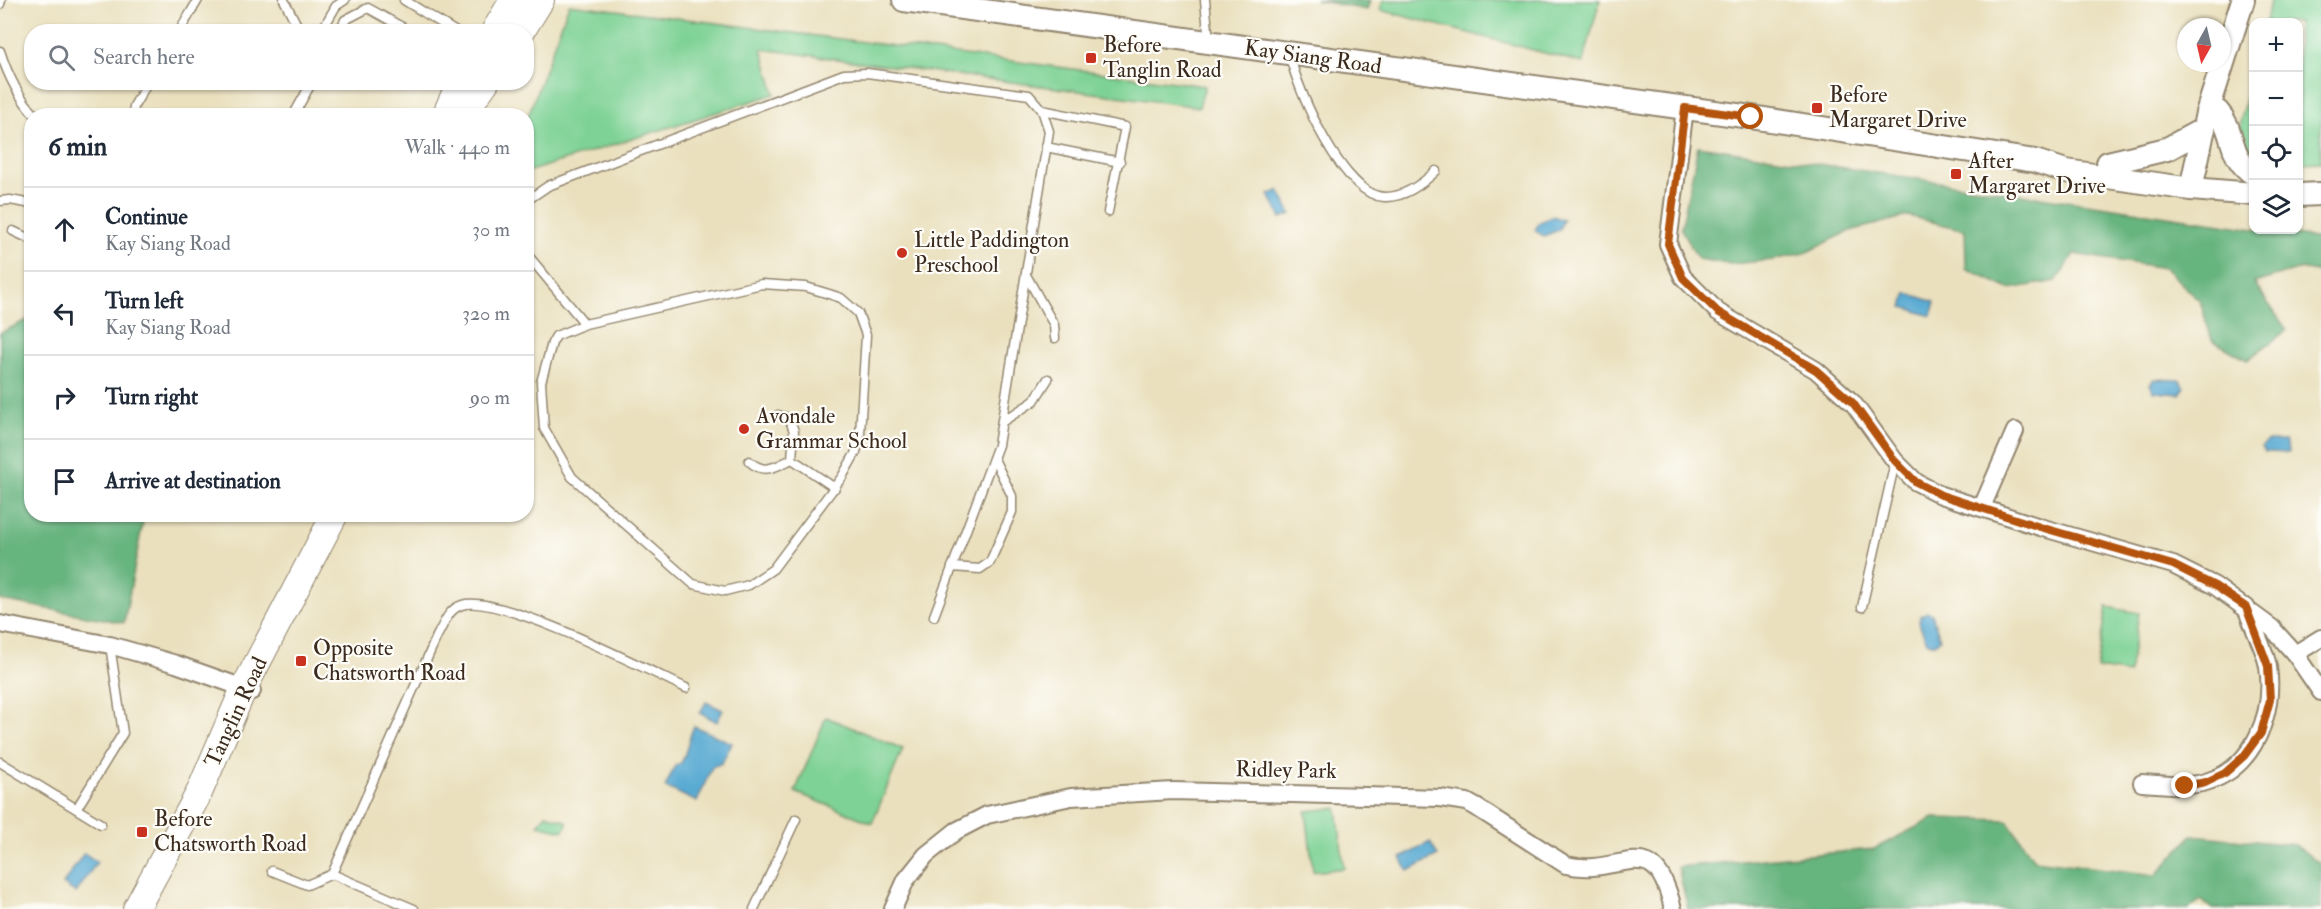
<!DOCTYPE html>
<html lang="en">
<head>
<meta charset="utf-8">
<style>
  :root { --surface:#fff; --page:#f2f2f3; --text:#1f2937; --muted:#747a83; --line:#e0e1e3 }
  body { margin:0; font-family:"IM FELL Double Pica",serif; background:var(--page); color:var(--text) }
  .controls { position:absolute; right:18px; top:18px; display:grid; overflow:hidden; border-radius:12px; box-shadow:0 2px 4px #0004 }
  .controls button { width:54px; height:54px; display:grid; place-items:center; padding:0; border:0; border-bottom:2px solid var(--line); background:var(--surface); color:var(--text); font:30px sans-serif }
  .compass { position:absolute; left:2177px; top:18px; width:54px; height:54px; border-radius:50%; background:var(--surface); box-shadow:0 2px 4px #0004; rotate:188deg }
  .stop { position:absolute; width:18px; height:18px; margin:-14px; border:4px solid #b45309; border-radius:50%; background:#fff }
  .stop.end { background:#b45309; border-color:#fff; box-shadow:0 2px 6px #0008 }
  .list { margin:0; padding:0; list-style:none }
  h2 { display:flex; justify-content:space-between; align-items:center; height:78px; margin:0; padding:0 24px; font-size:26px }
  h2 small { font-size:20px; font-weight:400; color:var(--muted) }
  .list li { display:grid; grid-template-columns:39px 1fr auto; gap:18px; align-items:center; box-sizing:border-box; height:84px; padding:0 24px; border-top:2px solid var(--line) }
  .list b { display:block; font-size:22px; white-space:nowrap }
  .list p { margin:0; font-size:20px; white-space:nowrap; color:var(--muted) }
  .list em { font-size:20px; font-style:normal; color:var(--muted) }
  .icon { flex:none; width:33px; height:33px; fill:none; stroke:currentColor; stroke-width:2; stroke-linecap:round; stroke-linejoin:round }
  .map { position:relative; flex:none; width:2321px; height:909px; overflow:hidden }
  .search { position:absolute; background:var(--surface); box-shadow:0 2px 4px #0004; left:24px; top:24px; width:510px; height:66px; display:flex; align-items:center; gap:15px; box-sizing:border-box; padding:0 21px; border-radius:24px; color:var(--muted); font-size:22px }
  .panel { position:absolute; background:var(--surface); box-shadow:0 2px 4px #0004; left:24px; top:108px; width:510px; height:414px; border-radius:24px }
  .map>svg:first-child { display:block }
</style>
</head>
<body>
<div class="map">
<svg width="2321" height="909" viewBox="0 0 2321 909">
  <rect width="100%" height="100%" fill="#fdfcf7"/>
  <filter id="ink" filterUnits="userSpaceOnUse"><feTurbulence type="fractalNoise" baseFrequency=".0167" numOctaves="2"/><feDisplacementMap in="SourceGraphic" scale="12" xChannelSelector="R" yChannelSelector="G"/><feConvolveMatrix kernelMatrix="1 2 1 2 8 2 1 2 1" color-interpolation-filters="sRGB"/></filter>
  <filter id="wash" filterUnits="userSpaceOnUse"><feTurbulence type="fractalNoise" baseFrequency=".008" numOctaves="4" result="noise"/><feDisplacementMap in="SourceGraphic" scale="24" xChannelSelector="R" yChannelSelector="G"/><feGaussianBlur stdDeviation="1.35" result="paint"/><feColorMatrix in="noise" values="0 0 0 0 0 0 0 0 0 0 0 0 0 0 0 0 0 1.4 0 .05"/><feComposite in="paint" operator="in"/></filter>
  <g filter="url(#wash)">
    <rect width="100%" height="100%" fill="#eae0be"/>
    <g fill="#7ed295" stroke="#5c7e5a" stroke-width="1.5">
      <polygon points="1383,0 1600,0 1583,63 1380,10"/>
      <polygon points="2270,0 2321,0 2321,162 2299,163 2298,22 2266,22"/>
      <polygon points="569,4 1205,86 1199,107 762,49 775,94 527,172 527,119"/>
      <path d="M2253 74V157C2229 136 2246 100 2253 74Z"/>
      <polygon points="2107,607 2139,613 2129,674 2097,669"/>
      <polygon points="826,717 903,749 872,823 795,792"/>
      <polygon points="1337,808 1344,868 1313,872 1306,811"/>
      <polygon points="546,814 568,822 563,831 538,825"/>
    </g>
    <g fill="#66b47e" stroke="#506f4e" stroke-width="1.5">
      <polygon points="1315,0 1370,0 1367,10"/>
      <polygon points="1698,146 2321,239 2321,273 2301,269 2254,283 2287,330 2247,360 2212,340 2200,301 2165,268 2074,254 2056,281 2009,289 1966,268 1965,230 1908,216 1850,231 1805,253 1773,260 1731,264 1698,259 1681,229"/>
      <polygon points="31,318 32,514 144,516 124,623 0,600 0,333"/>
      <polygon points="1934,818 2007,820 2034,860 2156,875 2192,835 2295,845 2321,864 2321,909 2212,909 2201,900 2189,909 1688,909 1678,867 1874,849"/>
    </g>
    <g fill="#57a9d2" stroke="#496a78" stroke-width="1.5">
      <polygon points="1279,190 1291,214 1281,218 1269,195"/>
      <polygon points="1553,216 1563,220 1559,230 1544,236 1535,231 1538,223"/>
      <polygon points="1907,293 1935,302 1931,316 1903,307"/>
      <polygon points="2154,379 2180,380 2185,387 2180,394 2154,392 2150,384"/>
      <polygon points="2268,441 2285,441 2289,453 2265,452 2262,446"/>
      <polygon points="1927,612 1932,614 1940,639 1935,644 1927,642 1919,623 1920,616"/>
      <polygon points="706,702 723,710 717,722 700,713"/>
      <path d="M694 726 732 743 722 763 712 767 697 802 665 787 675 766 681 763C688 750 688 738 694 726Z"/>
      <polygon points="1430,842 1438,856 1408,871 1401,858"/>
      <polygon points="84,853 97,862 76,893 63,884"/>
    </g>
  </g>
  <g filter="url(#ink)">
    <g fill="none" stroke-linecap="round" stroke-linejoin="round">
      <defs>
        <g id="lane">
          <polyline points="284,0 299,29 304,32"/>
          <polyline points="404,0 456,32"/>
          <polyline points="1205,0 1209,41"/>
          <polyline points="0,4 1,0"/>
          <polyline points="179,32 198,0"/>
          <polyline points="321,32 336,6 345,0"/>
          <polyline points="339,32 345,20 368,8 411,32"/>
          <path d="M0 51C8 76 18 97 36 116"/>
          <path d="M1290 56C1298 92 1343 195 1384 197 1404 198 1422 184 1436 171"/>
          <polyline points="1042,110 1125,127 1108,212"/>
          <polyline points="133,116 134,106 148,82"/>
          <polyline points="293,116 312,82"/>
          <polyline points="1046,147 1120,162"/>
          <polyline points="0,201 10,200 32,204"/>
          <polyline points="526,201 548,186 844,74 867,73 1029,95 1042,110 1049,131 998,445 934,616"/>
          <polyline points="13,231 32,240"/>
          <polyline points="526,253 585,324"/>
          <polyline points="1026,275 1054,325 1055,338"/>
          <polygon points="762,284 806,287 829,294 841,298 858,313 866,335 860,434 856,452 842,477 773,569 749,585 725,591 693,584 572,477 544,428 541,382 552,343 556,336 585,324"/>
          <polyline points="778,415 789,418 794,431 792,459"/>
          <polyline points="1002,422 1034,401 1048,379"/>
          <polyline points="792,459 835,488"/>
          <path d="M749 461C764 475 775 467 792 459"/>
          <polyline points="952,567 980,569 990,562 1012,512 1012,496 994,459"/>
          <polyline points="1862,607 1895,462"/>
          <polyline points="0,762 101,824"/>
          <polyline points="77,808 123,733 110,645"/>
          <path d="M272 871 307 885 332 874 437 636C444 624 448 609 462 605 498 593 646 669 686 688"/>
          <polyline points="332,874 414,909"/>
          <polyline points="754,909 796,819"/>
        </g>
        <g id="street">
          <polyline points="1685,108 1668,244 1683,277 1718,312 1816,370 1853,403 1895,461 1916,482 1941,495 2040,527 2173,565 2215,586 2272,628 2295,654 2321,692"/>
          <polyline points="1982,507 2015,431"/>
          <polyline points="0,624 110,645 176,664 252,691"/>
          <polyline points="2295,654 2321,638"/>
          <path d="M2142 783C2163 784 2185 788 2206 782 2254 768 2275 713 2268 667 2265 648 2252 627 2246 607"/>
          <path d="M893 909 906 880 926 855 956 831 987 815 1071 797 1173 791 1440 798 1467 802 1476 807 1566 865C1622 878 1654 826 1673 909"/>
        </g>
        <g id="secondary">
          <polyline points="904,0 1751,117 2035,161 2066,171 2191,189 2254,194"/>
          <path d="M2218 112C2236 132 2227 156 2254 174"/>
          <polyline points="2108,163 2167,149 2204,129"/>
          <polyline points="2191,189 2207,113 2243,0"/>
          <polyline points="2298,195 2321,194"/>
        </g>
        <g id="primary">
          <polyline points="494,32 513,0"/>
          <polyline points="521,32 541,0"/>
          <polyline points="445,116 460,82"/>
          <polyline points="462,116 486,82"/>
          <polyline points="136,909 199,793 244,688 335,514"/>
        </g>
      </defs>
      <use href="#lane" stroke="#92856e" stroke-width="11"/>
      <use href="#street" stroke="#92856e" stroke-width="20"/>
      <use href="#secondary" stroke="#92856e" stroke-width="26"/>
      <use href="#primary" stroke="#92856e" stroke-width="28"/>
      <use href="#lane" stroke="#fff" stroke-width="8"/>
      <use href="#street" stroke="#fff" stroke-width="16"/>
      <use href="#secondary" stroke="#fff" stroke-width="22"/>
      <use href="#primary" stroke="#fff" stroke-width="26"/>
    </g>
  </g>
  <g fill="none" stroke-linecap="round" stroke-linejoin="round" filter="url(#ink)">
    <polyline stroke="#b45309" stroke-width="8" points="1751,117 1685,108 1668,244 1683,278 1718,312 1816,370 1853,403 1895,461 1916,482 1941,495 2040,527 2173,565 2215,586 2246,607 2268,666 2270,700 2261,733 2244,756 2225,773 2206,782 2185,786"/>
  </g>
  <g fill="#c8321e" stroke="#fdfcf7" stroke-width="2">
    <rect x="1085" y="52" width="12" height="12" rx="3"/>
    <rect x="1811" y="102" width="12" height="12" rx="3"/>
    <rect x="1950" y="168" width="12" height="12" rx="3"/>
    <circle cx="902" cy="253" r="6"/>
    <circle cx="744" cy="429" r="6"/>
    <rect x="295" y="655" width="12" height="12" rx="3"/>
    <rect x="136" y="826" width="12" height="12" rx="3"/>
  </g>
  <g text-anchor="middle" dominant-baseline="central" stroke-width="4.5" stroke-linejoin="round" paint-order="stroke">
    <g font-size="22" fill="#3b2a1e" stroke="#fdfcf7" text-anchor="start">
      <text x="1103" y="45">Before<tspan x="1103" dy="25">Tanglin Road</tspan></text>
      <text x="1829" y="95">Before<tspan x="1829" dy="25">Margaret Drive</tspan></text>
      <text x="1968" y="161">After<tspan x="1968" dy="25">Margaret Drive</tspan></text>
      <text x="914" y="240">Little Paddington<tspan x="914" dy="25">Preschool</tspan></text>
      <text x="756" y="416">Avondale<tspan x="756" dy="25">Grammar School</tspan></text>
      <text x="313" y="648">Opposite<tspan x="313" dy="25">Chatsworth Road</tspan></text>
      <text x="154" y="819">Before<tspan x="154" dy="25">Chatsworth Road</tspan></text>
    </g>
    <g font-size="22" fill="#3b2a1e" stroke="#fdfcf7">
      <text transform="translate(1313 57) rotate(8)">Kay Siang Road</text>
      <text transform="translate(236 712) rotate(-65)">Tanglin Road</text>
      <text transform="translate(1286 770) rotate(1)">Ridley Park</text>
    </g>
  </g>
</svg>
<div class="controls">
<button>+</button>
<button>−</button>
<button><svg class="icon" aria-label="locate" viewBox="0 0 24 24"><circle cx="12" cy="12" r="6"/><path d="M12 2v4M12 18v4M2 12h4M18 12h4"/></svg></button>
<button><svg class="icon" aria-label="layers" viewBox="0 0 24 24"><path d="M12 4l9 5-9 5-9-5zM3 14l9 5 9-5"/></svg></button>
</div>
<svg class="compass" viewBox="-18 -18 36 36"><path d="M0-13l5 13h-10z" fill="#e53935"/><path d="M0 13l5-13h-10z" fill="#747a83"/></svg>
<div class="stop" style="left:1751px;top:117px"></div>
<div class="stop end" style="left:2185px;top:786px"></div>
<div class="search"><svg class="icon" aria-label="search" viewBox="0 0 24 24"><circle cx="10" cy="10" r="6"/><path d="M15 15l6 6"/></svg>Search here</div>
<section class="panel">
<h2>6 min<small>Walk · 440 m</small></h2>
<ul class="list">
<li><svg class="icon" aria-label="ahead" viewBox="0 0 24 24"><path d="M12 20V5M6 11l6-6 6 6"/></svg><div><b>Continue</b><p>Kay Siang Road</p></div><em>30 m</em></li>
<li><svg class="icon" aria-label="left" viewBox="0 0 24 24"><path d="M17 20v-9H6M10 6l-5 5 5 5"/></svg><div><b>Turn left</b><p>Kay Siang Road</p></div><em>320 m</em></li>
<li><svg class="icon" aria-label="right" viewBox="0 0 24 24"><path d="M7 20v-9h11M14 6l5 5-5 5"/></svg><div><b>Turn right</b></div><em>90 m</em></li>
<li><svg class="icon" aria-label="arrive" viewBox="0 0 24 24"><path d="M6 21V4h12l-3 4 3 4H6"/></svg><div><b>Arrive at destination</b></div></li>
</ul>
</section>
</div>
</body>
</html>
